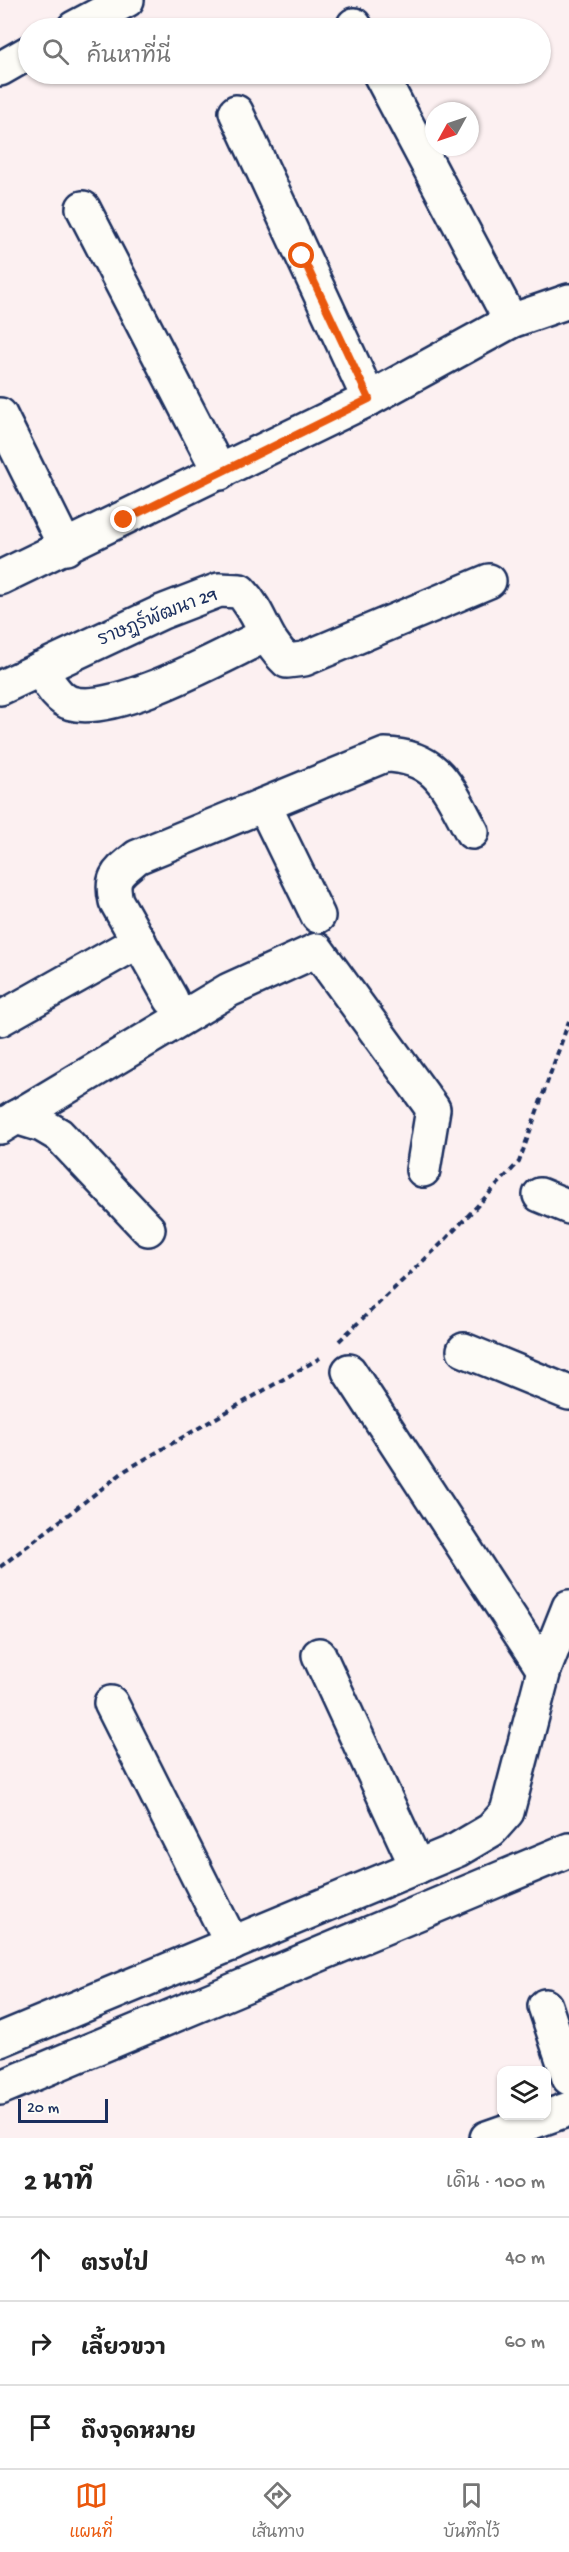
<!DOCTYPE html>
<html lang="th">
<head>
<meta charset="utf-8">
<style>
  :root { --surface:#fff; --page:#f6f6f6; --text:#222; --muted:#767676; --line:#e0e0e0; --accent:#ea580c }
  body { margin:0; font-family:"Gochi Hand","Playpen Sans Thai",sans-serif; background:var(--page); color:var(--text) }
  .controls { position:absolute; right:18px; bottom:18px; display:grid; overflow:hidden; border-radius:12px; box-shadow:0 2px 4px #0004 }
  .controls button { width:54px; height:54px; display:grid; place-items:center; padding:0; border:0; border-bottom:2px solid var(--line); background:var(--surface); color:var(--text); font:30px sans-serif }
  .compass { position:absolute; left:425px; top:102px; width:54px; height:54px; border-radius:50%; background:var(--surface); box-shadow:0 2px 4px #0004; rotate:230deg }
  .scale { position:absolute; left:18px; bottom:15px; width:90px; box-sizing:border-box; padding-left:6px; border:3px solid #1b2f5e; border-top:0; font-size:16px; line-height:21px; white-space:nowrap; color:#1b2f5e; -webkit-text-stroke:4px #fdfcf7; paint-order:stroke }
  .stop { position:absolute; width:18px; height:18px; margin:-14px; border:4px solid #ea580c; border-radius:50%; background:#fff }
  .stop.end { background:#ea580c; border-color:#fff; box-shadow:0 2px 6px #0008 }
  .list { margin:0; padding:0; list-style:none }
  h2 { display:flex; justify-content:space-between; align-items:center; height:78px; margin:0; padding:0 24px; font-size:26px }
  h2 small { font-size:20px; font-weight:400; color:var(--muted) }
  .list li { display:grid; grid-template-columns:39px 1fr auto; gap:18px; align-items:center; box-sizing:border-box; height:84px; padding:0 24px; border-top:2px solid var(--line) }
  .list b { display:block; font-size:22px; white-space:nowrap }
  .list em { font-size:20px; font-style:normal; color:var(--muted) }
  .icon { flex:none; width:33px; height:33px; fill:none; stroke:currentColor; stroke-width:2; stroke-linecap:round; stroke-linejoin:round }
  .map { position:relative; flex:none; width:569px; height:2138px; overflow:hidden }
  .search { position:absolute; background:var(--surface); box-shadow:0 2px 4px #0004; left:18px; right:18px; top:18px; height:66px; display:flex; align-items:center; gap:15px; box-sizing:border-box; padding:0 21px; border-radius:33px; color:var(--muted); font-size:22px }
  .sheet { height:330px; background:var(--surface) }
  nav { display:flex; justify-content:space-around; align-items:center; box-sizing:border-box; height:84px; border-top:2px solid var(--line); background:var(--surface); font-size:16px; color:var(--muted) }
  nav a { display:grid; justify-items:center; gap:3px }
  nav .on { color:var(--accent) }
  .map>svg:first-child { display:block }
</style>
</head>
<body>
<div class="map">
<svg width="569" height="2138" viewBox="0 0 569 2138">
  <rect width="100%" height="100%" fill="#fcf0f1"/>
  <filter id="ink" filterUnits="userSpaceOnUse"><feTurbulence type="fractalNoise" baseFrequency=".0167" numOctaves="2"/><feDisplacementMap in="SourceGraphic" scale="12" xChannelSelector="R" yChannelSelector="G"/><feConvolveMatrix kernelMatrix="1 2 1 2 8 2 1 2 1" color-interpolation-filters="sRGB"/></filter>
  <g filter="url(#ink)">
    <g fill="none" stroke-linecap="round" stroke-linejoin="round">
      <defs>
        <g id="minor">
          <polyline points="354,25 356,28"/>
          <polyline points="74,28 127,0"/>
          <polyline points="0,69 28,53"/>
          <polyline points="380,74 511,321"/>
          <polyline points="236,112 369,399"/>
          <polyline points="83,208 220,473"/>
          <polyline points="0,415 66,548"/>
          <polyline points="0,578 369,399 511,321 569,301"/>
          <path d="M40 669C48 681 57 699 71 703 116 716 223 655 266 635"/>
          <path d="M0 688 162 612 219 590 240 591C263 615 262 638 287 661L304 659 489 581"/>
          <polyline points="264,805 318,916"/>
          <path d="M171 999 116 901C110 876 118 873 137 857L385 755C439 756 449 790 472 832"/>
          <polyline points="0,1019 139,941"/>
          <polyline points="16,1117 42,1125 59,1135 148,1229"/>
          <polyline points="0,1127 229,990 317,950 433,1109 423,1170"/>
          <polyline points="540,1195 569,1207"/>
          <polyline points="464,1350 569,1393"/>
          <polyline points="349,1371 544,1670"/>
          <polyline points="319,1655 417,1867"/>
          <polyline points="111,1703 232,1944"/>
          <polyline points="545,2006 569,2078"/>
          <polyline points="0,2040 457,1850 491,1830 507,1812 544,1670 569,1607"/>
          <polyline points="0,2088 569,1850"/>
          <polyline points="487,2138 569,2109"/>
        </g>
      </defs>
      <use href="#minor" stroke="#1b2f5e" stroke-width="38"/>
      <g stroke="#1b2f5e" stroke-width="4" stroke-dasharray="6 4.5" stroke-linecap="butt">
        <polyline points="339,1341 444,1241 519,1162 569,1021"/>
        <polyline points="0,1567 126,1470 320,1358"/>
      </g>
      <use href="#minor" stroke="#fdfcf7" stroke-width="33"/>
    </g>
  </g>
  <g fill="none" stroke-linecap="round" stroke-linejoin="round" filter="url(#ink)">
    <polyline stroke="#ea580c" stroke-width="8" points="124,520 369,399 302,256"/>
  </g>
  <g text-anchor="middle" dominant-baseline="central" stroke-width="5" stroke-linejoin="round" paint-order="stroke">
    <g font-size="18" fill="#1b2f5e" stroke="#fdfcf7">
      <text transform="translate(158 618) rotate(-22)">ราษฎร์พัฒนา 29</text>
    </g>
  </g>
</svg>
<div class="controls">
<button><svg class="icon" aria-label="layers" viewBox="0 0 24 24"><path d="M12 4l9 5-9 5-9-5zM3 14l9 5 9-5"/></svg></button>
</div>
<svg class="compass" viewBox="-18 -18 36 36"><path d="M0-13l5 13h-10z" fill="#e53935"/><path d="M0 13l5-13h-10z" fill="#767676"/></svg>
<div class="scale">20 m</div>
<div class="stop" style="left:302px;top:256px"></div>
<div class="stop end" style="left:124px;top:520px"></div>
<div class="search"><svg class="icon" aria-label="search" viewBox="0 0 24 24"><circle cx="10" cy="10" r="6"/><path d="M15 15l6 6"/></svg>ค้นหาที่นี่</div>
</div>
<section class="sheet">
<h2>2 นาที<small>เดิน · 100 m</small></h2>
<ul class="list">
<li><svg class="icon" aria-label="ahead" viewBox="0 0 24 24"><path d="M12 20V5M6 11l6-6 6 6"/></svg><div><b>ตรงไป</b></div><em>40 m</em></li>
<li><svg class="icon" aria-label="right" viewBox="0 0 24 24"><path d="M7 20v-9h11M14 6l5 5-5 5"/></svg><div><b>เลี้ยวขวา</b></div><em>60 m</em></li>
<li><svg class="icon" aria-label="arrive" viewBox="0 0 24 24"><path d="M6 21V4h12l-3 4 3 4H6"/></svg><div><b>ถึงจุดหมาย</b></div></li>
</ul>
</section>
<nav>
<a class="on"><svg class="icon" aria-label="map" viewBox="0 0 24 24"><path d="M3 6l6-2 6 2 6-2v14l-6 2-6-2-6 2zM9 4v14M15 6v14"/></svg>แผนที่</a>
<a><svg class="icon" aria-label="directions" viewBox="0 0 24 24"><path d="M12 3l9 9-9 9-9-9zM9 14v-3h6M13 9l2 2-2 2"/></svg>เส้นทาง</a>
<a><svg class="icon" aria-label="saved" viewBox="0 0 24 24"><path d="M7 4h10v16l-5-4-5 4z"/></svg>บันทึกไว้</a>
</nav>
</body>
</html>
